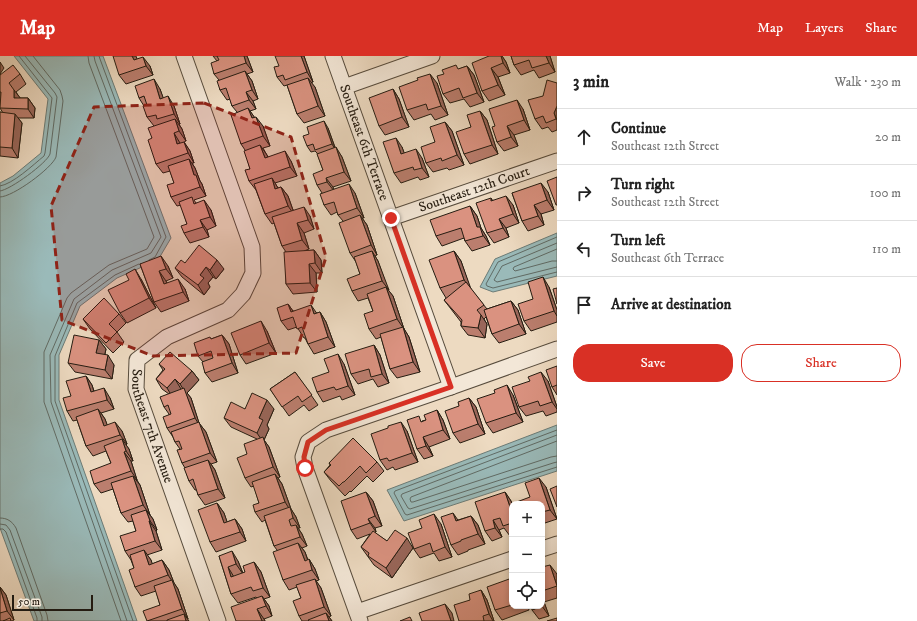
<!DOCTYPE html>
<html lang="en">
<head>
<meta charset="utf-8">
<style>
  :root { --surface:#fff; --page:#f2f2f2; --text:#222; --muted:#767676; --line:#e0e0e0; --accent:#d93025 }
  body { margin:0; font-family:"IM FELL DW Pica",serif; background:var(--page); color:var(--text) }
  .controls { position:absolute; right:12px; bottom:12px; display:grid; overflow:hidden; border-radius:8px; box-shadow:0 2px 6px #0003 }
  .controls button { width:36px; height:36px; display:grid; place-items:center; padding:0; border:0; border-bottom:1px solid var(--line); background:var(--surface); color:var(--text); font:20px sans-serif }
  .scale { position:absolute; left:12px; bottom:10px; width:81px; box-sizing:border-box; padding-left:4px; border:2px solid #251c11; border-top:0; font-size:11px; line-height:14px; white-space:nowrap; color:#251c11; -webkit-text-stroke:3px #f3e7d7; paint-order:stroke }
  .stop { position:absolute; width:12px; height:12px; margin:-9px; border:3px solid #d93025; border-radius:50%; background:#fff }
  .stop.end { background:#d93025; border-color:#fff; box-shadow:0 1px 4px #0008 }
  .list { margin:0; padding:0; list-style:none }
  h2 { display:flex; justify-content:space-between; align-items:center; height:52px; margin:0; padding:0 16px; font-size:17px }
  h2 small { font-size:13px; font-weight:400; color:var(--muted) }
  .list li { display:grid; grid-template-columns:26px 1fr auto; gap:12px; align-items:center; box-sizing:border-box; height:56px; padding:0 16px; border-top:1px solid var(--line) }
  .list b { display:block; font-size:15px; white-space:nowrap }
  .list p { margin:0; font-size:13px; white-space:nowrap; color:var(--muted) }
  .list em { font-size:13px; font-style:normal; color:var(--muted) }
  .actions { display:flex; gap:8px; padding:12px 16px }
  .actions a { flex:1; padding:9px 0; border:1px solid var(--accent); border-radius:16px; text-align:center; font-size:14px; color:var(--accent) }
  .actions .main { background:var(--accent); color:#fff }
  .icon { flex:none; width:22px; height:22px; fill:none; stroke:currentColor; stroke-width:2; stroke-linecap:round; stroke-linejoin:round }
  .map { position:relative; flex:none; width:557px; height:565px; overflow:hidden }
  header { display:flex; align-items:center; gap:24px; box-sizing:border-box; height:56px; padding:0 20px; background:var(--accent); color:#fff }
  header strong { font-size:19px }
  nav { display:flex; gap:22px; margin-inline-start:auto; font-size:14px }
  main { display:flex }
  aside { flex:1; background:var(--surface) }
  .map>svg:first-child { display:block }
</style>
</head>
<body>
<header>
<strong>Map</strong>
<nav><a>Map</a><a>Layers</a><a>Share</a></nav>
</header>
<main>
<div class="map">
<svg width="557" height="565" viewBox="0 0 557 565">
  <rect width="100%" height="100%" fill="#eddac1"/>
  <filter id="stains"><feTurbulence type="fractalNoise" baseFrequency=".005" numOctaves="4"/><feColorMatrix values="0 0 0 0 .2 0 0 0 0 .09 0 0 0 0 .02 0 0 0 .5 -.17"/></filter>
  <radialGradient id="worn" r=".72"><stop offset=".6" stop-color="#630" stop-opacity="0"/><stop offset="1" stop-color="#630" stop-opacity=".3"/></radialGradient>
  <g fill="#9abab9" stroke="#6b7b76">
    <polygon points="14,0 103,0 171,182 158,204 117,222 80,250 59,299 59,344 137,565 34,565 0,472 0,127 13,120 41,97 48,43"/>
    <polygon points="557,177 557,220 493,236 480,231 495,203"/>
    <polygon points="557,369 557,415 404,465 387,434"/>
  </g>
  <g fill="none" stroke-linecap="round" stroke-linejoin="round">
    <g stroke="#606b65" stroke-width="1">
      <polyline points="88,0 89,7 154,181 147,193 109,209 71,237 67,242 44,296 44,346 121,565"/>
      <polyline points="94,0 95,5 161,181 151,197 112,214 74,243 50,299 51,346 127,565"/>
      <polyline points="99,0 100,3 166,181 155,201 149,204"/>
      <path d="M0 130C13 128 33 109 44 100L45 97 52 42 19 0"/>
      <path d="M0 135C10 134 47 107 50 98L57 41 55 37 25 0"/>
      <path d="M0 141C13 141 52 112 56 101L63 45 62 40 60 34 33 0"/>
      <polyline points="557,181 498,206 486,228 487,230 493,232 557,216"/>
      <polyline points="557,187 502,210 494,224 497,226 557,211"/>
      <polyline points="557,193 514,211 513,213 515,215 552,205 557,205"/>
      <polyline points="557,374 395,435 394,437 405,458 407,459 557,411"/>
      <polyline points="557,379 402,438 401,440 408,452 410,453 553,407 557,406"/>
      <polyline points="557,385 411,441 410,443 411,446 413,446 551,401 557,400"/>
      <path d="M0 462C7 462 12 465 16 472L47 559 48 565"/>
      <polyline points="0,468 6,469 10,474 42,561 42,565"/>
      <polyline points="0,473 3,473 6,476 37,562 37,565"/>
      <polyline points="133,565 55,345 55,300 77,247 115,219 139,208"/>
    </g>
    <defs>
      <g id="minor">
        <path id="s1" d="M184 0 252 191 253 217 243 238 228 254 167 281 137 304 136 333 218 565"/>
        <path id="s2" d="M333 0 451 331"/>
        <polyline points="344,31 432,0"/>
        <path id="s3" d="M391 162 557 105"/>
        <polyline points="542,493 557,488"/>
        <polyline points="357,556 512,503"/>
        <polyline points="360,565 305,412 303,401 308,386 326,374 451,331 557,293"/>
      </g>
    </defs>
    <use href="#minor" stroke="#574c3d" stroke-width="17"/>
    <use href="#minor" stroke="#f3e7d7" stroke-width="15"/>
  </g>
  <g fill="#bb7e6e" stroke="#251c11">
    <polygon points="213,0 247,0 253,16 247,18 252,25 258,43 253,45 256,53 250,55 254,61 263,70 270,90 263,92 268,101 291,105 297,120 275,127 278,132 281,131 288,140 293,154 310,160 314,173 304,177 309,193 304,195 314,194 321,204 322,217 316,217 317,236 293,238 286,228 286,196 282,190 274,167 272,168 265,158 256,134 249,125 250,113 245,94 241,88 237,56 232,50 230,43 227,44 220,34 219,24 214,18 217,5"/>
    <polygon points="304,0 313,26 311,27 315,31 325,60 304,67 297,58 287,29 284,30 277,21"/>
    <polygon points="489,0 502,0 506,6 510,17 498,21 505,39 489,45 482,35"/>
    <polygon points="511,0 550,0 555,16 539,22 534,14 521,19 514,9"/>
    <polygon points="137,3 150,10 153,19 126,28 119,19"/>
    <polygon points="467,10 474,19 484,46 470,51 464,43 450,47 443,38 459,13"/>
    <polygon points="20,18 26,28 16,36 20,42 28,42 35,52 34,62 18,62 22,67 18,102 0,100 0,56 3,57 0,52 0,19"/>
    <polygon points="437,27 448,59 435,64 431,58 414,64 407,54"/>
    <polygon points="557,27 557,74 552,76 548,71 542,73 535,63 543,40"/>
    <polygon points="160,33 163,42 174,50 180,68 179,68 182,73 186,85 184,86 190,95 194,107 192,107 195,112 200,125 202,128 206,140 194,144 196,147 211,154 216,170 207,174 209,181 190,187 184,177 187,168 181,149 177,150 171,141 174,127 170,115 163,117 156,108 152,82 154,70 147,61 144,50 139,42"/>
    <polygon points="393,33 399,43 409,71 385,79 379,70"/>
    <polygon points="523,53 530,74 514,79 518,90 504,95 497,86 495,70"/>
    <polygon points="480,55 487,64 498,98 470,108 464,98 471,71"/>
    <polygon points="445,66 452,75 464,109 449,114 447,112 433,116 426,107 435,86"/>
    <polygon points="328,72 335,91 342,101 351,125 333,131 333,133 355,137 364,162 362,162 367,169 377,199 375,200 378,205 388,234 393,240 404,273 409,281 420,316 397,322 390,313 381,281 376,283 369,273 373,255 368,242 358,245 352,235 360,218 356,206 350,197 343,165 338,159 337,156 331,159 324,149 322,137 317,129 323,114 317,97 315,95 311,96 307,90"/>
    <polygon points="402,91 404,97 422,102 429,121 420,124 418,121 401,127 394,117"/>
    <polygon points="548,136 554,154 541,158 544,169 528,175 522,165 512,137"/>
    <polygon points="491,142 492,144 513,149 519,167 506,172 509,181 494,187 487,177"/>
    <polygon points="470,150 477,160 481,172 486,180 490,189 472,195 465,185 464,182 442,190 436,180"/>
    <polygon points="454,195 461,205 470,232 487,253 511,245 518,254 526,278 499,287 492,278 486,261 484,263 487,268 485,282 468,279 461,270 461,266 451,253 444,244 446,242 440,232"/>
    <polygon points="185,207 224,213 216,223 213,221 208,227 210,231 204,239 182,221 175,212"/>
    <polygon points="140,208 168,210 173,222 166,225 167,227 185,233 189,245 161,256 154,246"/>
    <polygon points="141,223 156,252 127,267 120,257"/>
    <polygon points="549,231 557,254 557,266 531,275 524,265 533,243"/>
    <polygon points="288,248 293,255 317,257 320,256 326,266 335,291 314,298 308,288 305,282 304,282 297,271 288,274 281,265"/>
    <polygon points="119,258 126,267 117,276 124,286 113,297 90,273 83,263"/>
    <polygon points="267,275 276,297 246,308 240,299"/>
    <polygon points="222,279 229,288 238,317 212,326 205,317 203,306 198,300 211,283"/>
    <polygon points="99,284 106,293 105,298 114,309 112,323 75,316 68,307"/>
    <polygon points="374,289 380,299 389,327 378,331 373,323 358,328 351,318"/>
    <polygon points="159,308 192,315 199,324 187,337 191,342 199,367 206,376 217,406 211,408 215,414 225,442 205,449 198,439 197,434 195,434 189,425 185,412 182,407 180,393 175,386 173,381 167,372 169,358 164,351 169,338 162,333 156,323 163,314"/>
    <polygon points="344,308 355,339 342,344 340,340 323,346 317,336 329,316"/>
    <polygon points="557,310 557,339 552,331"/>
    <polygon points="295,316 318,349 309,355 304,349 289,360 270,333"/>
    <polygon points="86,320 92,329 94,335 110,342 114,353 101,357 105,363 107,369 122,375 127,388 126,389 129,393 133,405 131,405 137,424 140,429 150,459 153,463 157,474 156,475 162,494 147,499 151,504 152,508 162,504 169,514 174,527 178,533 188,563 187,563 189,565 147,565 160,549 156,535 141,540 135,531 134,512 131,504 125,495 136,475 133,465 128,466 121,457 113,433 101,437 94,428 111,407 106,395 93,400 86,390 77,364 73,365 67,355 71,340"/>
    <polygon points="548,325 557,351 557,356 546,360 543,355 526,360 519,351"/>
    <polygon points="513,339 523,366 493,377 486,367"/>
    <polygon points="469,342 476,351 485,378 460,387 453,377 459,350"/>
    <polygon points="245,353 274,353 267,369 269,373 264,384 269,391 280,421 278,422 282,428 291,453 296,461 300,472 298,472 302,478 307,490 302,492 305,496 308,504 309,503 315,513 319,524 316,525 321,532 331,560 329,561 332,565 302,565 299,560 301,542 297,531 289,534 283,524 277,494 274,490 265,464 262,466 255,456 259,447 254,430 251,431 245,422 247,398 257,383 231,371 224,362"/>
    <polygon points="437,354 443,364 450,383 429,391 433,400 424,403 417,393 422,365 426,364"/>
    <polygon points="407,375 418,406 395,414 393,411 387,414 380,404"/>
    <polygon points="377,406 384,415 373,426 367,420 351,436 350,435 345,440 331,425 324,416 330,409 329,407"/>
    <polygon points="546,431 557,463 542,468 542,448 530,441"/>
    <polygon points="366,436 373,445 382,470 375,472 376,476 375,477 387,485 413,491 441,468 452,501 439,505 434,497 420,502 413,492 392,522 374,509 361,491 370,478 357,483 351,474"/>
    <polygon points="505,436 511,445 512,448 512,479 510,480 504,472 499,474 502,481 492,485 485,475"/>
    <polygon points="217,447 224,457 227,466 235,463 242,473 246,485 216,496 210,486"/>
    <polygon points="471,460 478,469 485,488 468,494 468,495 458,499 451,489 458,464"/>
    <polygon points="219,500 238,505 243,517 245,516 254,506 261,516 270,541 264,543 269,550 272,560 264,563 265,565 236,565 257,542 256,541 238,547 231,538"/>
    <polygon points="542,511 557,518 557,542 544,546 549,560 539,563 532,554 542,550"/>
    <polygon points="512,522 512,550 528,550 529,554 502,564 495,554"/>
    <polygon points="0,531 6,539 14,564 12,565 0,565"/>
    <polygon points="481,534 487,544 494,565 459,565 470,544"/>
  </g>
  <g fill="#99665a" stroke="#251c11">
    <polygon points="132,0 136,0 140,12 134,4"/>
    <polygon points="244,0 247,0 253,16 246,7"/>
    <polygon points="301,0 304,0 313,26 307,16"/>
    <polygon points="501,0 502,0 506,6 510,17 503,7"/>
    <polygon points="546,0 550,0 555,16 549,7"/>
    <polygon points="143,1 150,10 153,19 146,10"/>
    <polygon points="0,6 4,12 0,18"/>
    <polygon points="467,10 474,19 484,46 477,37"/>
    <polygon points="491,12 498,21 505,39 498,29"/>
    <polygon points="245,15 252,25 258,43 252,34"/>
    <polygon points="430,18 437,27 448,59 441,50"/>
    <polygon points="308,22 315,31 325,60 318,50"/>
    <polygon points="154,23 160,33 167,52 160,43"/>
    <polygon points="393,33 399,43 409,71 402,61"/>
    <polygon points="14,34 21,43 14,42"/>
    <polygon points="246,36 253,45 256,53 249,44"/>
    <polygon points="168,40 174,50 180,68 174,58"/>
    <polygon points="28,42 35,52 34,62 28,53"/>
    <polygon points="517,44 523,53 530,74 524,64"/>
    <polygon points="557,50 557,64 554,57"/>
    <polygon points="248,52 255,62 252,62"/>
    <polygon points="480,55 487,64 498,98 492,89"/>
    <polygon points="15,58 22,67 18,102 12,92"/>
    <polygon points="256,61 263,70 270,90 263,80"/>
    <polygon points="175,63 182,73 186,85 179,75"/>
    <polygon points="324,65 328,72 336,95 332,88"/>
    <polygon points="445,66 452,75 464,109 457,99"/>
    <polygon points="507,70 514,79 518,90 511,81"/>
    <polygon points="174,77 180,87 177,88"/>
    <polygon points="396,82 402,91 408,107 401,98"/>
    <polygon points="184,86 190,95 194,107 188,97"/>
    <polygon points="260,89 267,99 272,111 265,102"/>
    <polygon points="336,91 342,101 351,125 344,116"/>
    <polygon points="416,93 422,102 429,121 422,112"/>
    <polygon points="285,95 291,105 297,120 290,111"/>
    <polygon points="189,103 195,112 200,125 202,128 206,140 200,131 194,119"/>
    <polygon points="272,122 278,132 275,133"/>
    <polygon points="326,122 333,131 334,135 327,126"/>
    <polygon points="541,127 548,136 554,154 547,144"/>
    <polygon points="349,128 355,137 364,162 357,152"/>
    <polygon points="281,131 288,140 295,160 288,150"/>
    <polygon points="506,140 513,149 519,167 513,158"/>
    <polygon points="204,144 211,154 216,170 210,161"/>
    <polygon points="534,149 541,158 544,169 538,160"/>
    <polygon points="470,150 477,160 481,172 486,180 490,189 477,171"/>
    <polygon points="304,151 310,160 314,173 308,164"/>
    <polygon points="360,159 367,169 377,199 371,189"/>
    <polygon points="499,163 506,172 509,181 503,172"/>
    <polygon points="200,164 207,174 209,181 203,171"/>
    <polygon points="297,167 304,177 309,193 302,184"/>
    <polygon points="314,194 321,204 322,217 315,207"/>
    <polygon points="372,195 378,205 389,234 382,225"/>
    <polygon points="454,195 461,205 471,233 464,224"/>
    <polygon points="161,200 168,210 173,222 166,213"/>
    <polygon points="217,204 224,213 216,223 210,214"/>
    <polygon points="309,208 316,217 317,236 310,227"/>
    <polygon points="206,211 213,221 208,227 210,231 204,239 198,229 200,219"/>
    <polygon points="135,213 141,223 156,252 149,242"/>
    <polygon points="159,215 166,225 171,238 164,228"/>
    <polygon points="543,221 549,231 557,254 557,260 554,255"/>
    <polygon points="178,223 185,233 189,245 183,236"/>
    <polygon points="386,231 393,240 404,273 397,263"/>
    <polygon points="511,245 518,254 526,278 519,268"/>
    <polygon points="288,248 295,258 291,256"/>
    <polygon points="311,249 318,259 314,258"/>
    <polygon points="320,256 326,266 335,291 328,281"/>
    <polygon points="481,259 487,268 485,282 478,272"/>
    <polygon points="261,265 267,275 276,297 269,287"/>
    <polygon points="403,271 409,281 420,316 413,306"/>
    <polygon points="222,279 229,288 238,317 232,307"/>
    <polygon points="99,284 106,293 103,306 96,297"/>
    <polygon points="374,289 380,299 389,327 382,318"/>
    <polygon points="338,298 344,308 355,339 348,330"/>
    <polygon points="108,299 114,309 112,323 105,314"/>
    <polygon points="192,315 199,324 187,337 191,342 199,367 206,376 217,406 210,397 201,372 195,362 185,336 180,328"/>
    <polygon points="541,316 548,325 557,351 557,353 552,346"/>
    <polygon points="86,320 92,329 97,346 91,336"/>
    <polygon points="175,323 181,333 173,342 167,332"/>
    <polygon points="507,329 513,339 523,366 516,357"/>
    <polygon points="104,332 110,342 114,353 107,344"/>
    <polygon points="469,342 476,351 485,378 478,368"/>
    <polygon points="267,344 274,353 267,369 269,373 264,384 269,391 280,421 273,411 263,386 257,377 259,362"/>
    <polygon points="98,353 105,363 111,379 104,370"/>
    <polygon points="437,354 443,364 450,383 443,374"/>
    <polygon points="115,366 122,375 127,388 120,379"/>
    <polygon points="401,366 407,375 418,406 412,397"/>
    <polygon points="423,381 429,391 433,400 426,390"/>
    <polygon points="122,383 129,393 133,405 126,395"/>
    <polygon points="124,396 131,405 137,424 131,415"/>
    <polygon points="208,404 215,414 225,442 218,433"/>
    <polygon points="275,418 282,428 291,453 296,461 300,472 293,462 290,454 285,446"/>
    <polygon points="133,420 140,429 150,459 143,449"/>
    <polygon points="539,422 546,431 557,463 550,454"/>
    <polygon points="366,436 373,445 382,470 375,460"/>
    <polygon points="505,436 511,445 512,448 512,457"/>
    <polygon points="217,447 224,457 231,477 224,467"/>
    <polygon points="146,454 153,463 157,474 150,465"/>
    <polygon points="453,457 460,467 456,465"/>
    <polygon points="434,458 441,468 452,501 445,491"/>
    <polygon points="471,460 478,469 485,488 478,478"/>
    <polygon points="235,463 242,473 246,485 240,476"/>
    <polygon points="368,463 375,472 376,476 370,467"/>
    <polygon points="493,464 499,474 502,481 495,472"/>
    <polygon points="149,465 156,475 162,494 155,485"/>
    <polygon points="296,469 302,478 307,490 300,481"/>
    <polygon points="407,482 413,492 392,522 386,512"/>
    <polygon points="298,487 305,496 311,514 305,505"/>
    <polygon points="144,494 151,504 156,518 149,509"/>
    <polygon points="232,495 238,505 243,518 236,508"/>
    <polygon points="309,503 315,513 319,524 312,514"/>
    <polygon points="162,504 169,514 174,527 178,533 188,563 182,553 172,525 168,519"/>
    <polygon points="254,506 261,516 270,541 263,532"/>
    <polygon points="550,509 557,518 557,530"/>
    <polygon points="228,511 234,521 231,521"/>
    <polygon points="315,523 321,532 331,560 324,551"/>
    <polygon points="0,531 6,539 14,564 7,555 0,532"/>
    <polygon points="481,534 487,544 494,565 493,565 489,558"/>
    <polygon points="262,540 269,550 272,560 266,550"/>
    <polygon points="542,543 544,546 549,560 542,550"/>
    <polygon points="445,548 452,557 454,565 451,565"/>
    <polygon points="257,553 264,563 265,565 262,565"/>
    <polygon points="326,557 332,565 329,565"/>
    <polygon points="184,558 189,565 186,565"/>
  </g>
  <g fill="#da9280" stroke="#251c11">
    <polygon points="113,0 132,0 134,4 143,1 146,10 119,19"/>
    <polygon points="217,0 244,0 246,7 214,18 211,7 219,4"/>
    <polygon points="275,0 301,0 307,16 285,24 283,19 277,21 274,11 279,10"/>
    <polygon points="489,0 501,0 503,7 491,12 498,29 482,35 472,7"/>
    <polygon points="511,0 546,0 549,7 532,12 529,4 514,9"/>
    <polygon points="13,9 20,18 9,27 14,34 14,42 28,42 28,53 0,52 1,36 0,36 0,19"/>
    <polygon points="456,9 458,13 467,10 477,37 463,42 459,32 443,38 437,20 444,18 442,14"/>
    <polygon points="245,15 252,34 246,36 249,44 232,50 226,32 220,34 217,25"/>
    <polygon points="430,18 441,50 428,54 426,48 407,54 399,31 418,24 417,22"/>
    <polygon points="308,22 318,50 297,58 287,29"/>
    <polygon points="154,23 160,43 168,40 174,58 157,63 156,59 147,61 143,50 147,49 144,40 139,42 135,30"/>
    <polygon points="547,24 557,27 557,50 554,57 556,63 546,67 543,60 535,63 528,44 543,40"/>
    <polygon points="393,33 402,61 379,70 369,42"/>
    <polygon points="517,44 524,64 507,70 511,81 497,86 492,71 495,70 489,53"/>
    <polygon points="248,52 252,62 256,61 263,80 241,88 231,59"/>
    <polygon points="480,55 492,89 464,98 456,76 471,71 467,59"/>
    <polygon points="0,56 15,58 12,92 0,91"/>
    <polygon points="175,63 179,75 174,77 177,88 184,86 188,97 156,108 148,84 152,82 148,72"/>
    <polygon points="324,65 332,88 315,94 313,88 307,90 303,80 309,78 307,71"/>
    <polygon points="445,66 457,99 442,105 441,102 426,107 421,91 435,86 430,71"/>
    <polygon points="396,82 401,98 416,93 422,112 414,114 413,111 394,117 383,86"/>
    <polygon points="260,89 265,102 285,95 290,111 249,125 245,114 250,113 244,95"/>
    <polygon points="336,91 344,116 326,122 327,126 317,129 313,118 323,114 317,98"/>
    <polygon points="189,103 194,119 196,119 200,131 171,141 167,129 174,127 168,110"/>
    <polygon points="557,121 557,149 556,149 547,125"/>
    <polygon points="272,122 275,133 281,131 288,150 265,158 254,128"/>
    <polygon points="541,127 547,144 534,149 538,160 522,165 512,137"/>
    <polygon points="349,128 357,152 338,159 334,146 324,149 320,138"/>
    <polygon points="506,140 513,158 499,163 503,172 487,177 476,147 491,142 491,145"/>
    <polygon points="192,141 194,148 204,144 210,161 200,164 203,171 184,177 181,170 187,168 179,146"/>
    <polygon points="470,150 477,171 480,171 483,180 465,185 461,172 436,180 430,164"/>
    <polygon points="304,151 308,164 297,167 302,184 282,190 272,161"/>
    <polygon points="360,159 371,189 350,197 339,167"/>
    <polygon points="199,189 217,204 210,214 206,211 200,219 204,222 198,229 175,212 181,204 185,207"/>
    <polygon points="314,194 315,207 309,208 310,227 286,228 284,196"/>
    <polygon points="372,195 382,225 352,235 347,223 360,218 354,201"/>
    <polygon points="454,195 464,224 440,232 429,204"/>
    <polygon points="161,200 166,213 159,215 164,228 178,223 183,236 154,246 140,208"/>
    <polygon points="135,213 149,242 120,257 108,234 129,224 126,218"/>
    <polygon points="543,221 554,255 524,265 518,248 533,243 528,226"/>
    <polygon points="466,226 484,249 477,254 481,259 478,272 461,270 462,264 444,244"/>
    <polygon points="386,231 397,263 369,273 364,258 373,255 367,238"/>
    <polygon points="557,232 557,248 553,233"/>
    <polygon points="104,242 119,258 109,268 117,276 106,287 83,263"/>
    <polygon points="511,245 519,268 492,278 484,254"/>
    <polygon points="288,248 291,256 311,249 314,258 320,256 328,281 308,288 302,271 297,273 293,261 281,265 277,252"/>
    <polygon points="261,265 269,287 240,299 231,277"/>
    <polygon points="403,271 413,306 390,313 380,278"/>
    <polygon points="74,279 99,284 96,297 108,299 105,314 68,307"/>
    <polygon points="222,279 232,307 205,317 202,306 213,302 211,295 198,300 194,287 210,281 211,283"/>
    <polygon points="374,289 382,318 371,321 369,313 351,318 345,298"/>
    <polygon points="170,296 192,315 180,328 175,323 167,332 156,323 165,313 159,308"/>
    <polygon points="338,298 348,330 336,334 334,331 317,336 312,322 329,316 324,303"/>
    <polygon points="557,310 557,329 552,331 546,314"/>
    <polygon points="295,316 312,339 302,346 298,340 282,351 270,333"/>
    <polygon points="541,316 552,346 540,350 538,345 519,351 512,331 530,325 528,321"/>
    <polygon points="86,320 91,336 104,332 107,344 67,355 63,342 71,340 66,325"/>
    <polygon points="507,329 516,357 486,367 477,343 495,337 494,334"/>
    <polygon points="184,332 195,362 167,372 163,361 171,358 168,349 164,351 160,341"/>
    <polygon points="252,337 267,344 259,362 263,364 257,377 224,362 231,346 245,353"/>
    <polygon points="469,342 478,368 453,377 445,355 459,350 458,346"/>
    <polygon points="98,353 104,370 115,366 120,379 86,390 76,361"/>
    <polygon points="437,354 443,374 423,381 426,390 417,393 407,364 419,360 421,366 426,364 424,359"/>
    <polygon points="199,366 210,397 182,407 177,394 182,393 179,385 175,386 171,376"/>
    <polygon points="401,366 412,397 389,405 387,402 380,404 371,378 388,372 388,370"/>
    <polygon points="263,381 273,411 245,422 237,402 247,398 244,388"/>
    <polygon points="353,382 377,406 366,417 360,410 344,426 343,426 339,430 324,416 331,409 329,407"/>
    <polygon points="122,383 126,395 124,396 131,415 94,428 90,415 111,407 104,390"/>
    <polygon points="208,404 218,433 198,439 193,423 189,425 184,412"/>
    <polygon points="275,418 285,446 255,456 253,449 259,447 252,426"/>
    <polygon points="133,420 143,449 121,457 111,427"/>
    <polygon points="539,422 550,454 542,456 542,448 515,448 514,447 530,441 525,427"/>
    <polygon points="557,430 557,451 550,433"/>
    <polygon points="366,436 375,460 368,463 370,467 351,474 341,445"/>
    <polygon points="505,436 512,457 512,467 503,470 500,462 493,464 495,472 485,475 475,446"/>
    <polygon points="217,447 224,467 235,463 240,476 210,486 198,454"/>
    <polygon points="290,451 293,462 289,464 291,470 296,469 300,481 274,490 264,460"/>
    <polygon points="146,454 150,465 149,465 155,485 125,495 120,480 136,475 131,459"/>
    <polygon points="453,457 456,465 471,460 478,478 461,484 461,485 451,489 441,461"/>
    <polygon points="434,458 445,491 433,496 430,487 414,493 408,477 422,472 419,464"/>
    <polygon points="395,474 407,482 386,512 368,500 369,497 361,491 373,475 387,485"/>
    <polygon points="298,487 305,505 309,503 312,514 283,524 273,496"/>
    <polygon points="144,494 149,509 162,504 168,519 135,531 129,514 134,512 130,499"/>
    <polygon points="232,495 236,508 228,511 231,521 245,516 243,510 254,506 263,532 253,535 251,531 231,538 219,500"/>
    <polygon points="550,509 557,530 542,535 542,511"/>
    <polygon points="512,522 512,549 495,554 487,531"/>
    <polygon points="315,523 324,551 299,560 293,545 301,542 296,529"/>
    <polygon points="172,524 182,553 147,565 143,555 160,549 154,530"/>
    <polygon points="0,532 7,555 0,557"/>
    <polygon points="481,534 489,558 483,560 484,565 459,565 454,549 470,544 469,538"/>
    <polygon points="262,540 266,550 257,553 262,565 236,565 231,551"/>
    <polygon points="445,548 451,565 422,565 419,557"/>
    <polygon points="542,549 542,550 532,554 531,550 542,550"/>
    <polygon points="326,557 329,565 309,565 308,564"/>
    <polygon points="184,558 186,565 167,565 167,564"/>
    <polygon points="410,561 412,565 400,565"/>
    <polygon points="10,562 11,565 3,565"/>
    <polygon points="557,562 557,565 547,565"/>
  </g>
  <g fill="none" stroke-linecap="round" stroke-linejoin="round">
    <polyline stroke="#d93025" stroke-width="5" points="305,412 304,401 308,386 326,374 451,331 391,162"/>
  </g>
  <path fill="#8f2418" fill-opacity="0.2" stroke="#8f2418" stroke-width="3" stroke-dasharray="8 5" stroke-linejoin="round" d="M204 47 291 81 326 201 296 297 153 300 62 264 51 150 94 51Z"/>
  <g text-anchor="middle" dominant-baseline="central" stroke-width="3.5" stroke-linejoin="round" paint-order="stroke">
    <g font-size="14" fill="#251c11" stroke="#f3e7d7">
      <text stroke="none"><textPath href="#s2" startOffset="92">Southeast 6th Terrace</textPath></text>
      <text stroke="none"><textPath href="#s3" startOffset="88">Southeast 12th Court</textPath></text>
      <text stroke="none"><textPath href="#s1" startOffset="447">Southeast 7th Avenue</textPath></text>
    </g>
  </g>
  <rect width="100%" height="100%" filter="url(#stains)"/>
  <rect width="100%" height="100%" fill="url(#worn)"/>
</svg>
<div class="controls">
<button>+</button>
<button>−</button>
<button><svg class="icon" aria-label="locate" viewBox="0 0 24 24"><circle cx="12" cy="12" r="6"/><path d="M12 2v4M12 18v4M2 12h4M18 12h4"/></svg></button>
</div>
<div class="scale">50 m</div>
<div class="stop" style="left:305px;top:412px"></div>
<div class="stop end" style="left:391px;top:162px"></div>
</div>
<aside>
<h2>3 min<small>Walk · 230 m</small></h2>
<ul class="list">
<li><svg class="icon" aria-label="ahead" viewBox="0 0 24 24"><path d="M12 20V5M6 11l6-6 6 6"/></svg><div><b>Continue</b><p>Southeast 12th Street</p></div><em>20 m</em></li>
<li><svg class="icon" aria-label="right" viewBox="0 0 24 24"><path d="M7 20v-9h11M14 6l5 5-5 5"/></svg><div><b>Turn right</b><p>Southeast 12th Street</p></div><em>100 m</em></li>
<li><svg class="icon" aria-label="left" viewBox="0 0 24 24"><path d="M17 20v-9H6M10 6l-5 5 5 5"/></svg><div><b>Turn left</b><p>Southeast 6th Terrace</p></div><em>110 m</em></li>
<li><svg class="icon" aria-label="arrive" viewBox="0 0 24 24"><path d="M6 21V4h12l-3 4 3 4H6"/></svg><div><b>Arrive at destination</b></div></li>
</ul>
<div class="actions"><a class="main">Save</a><a>Share</a></div>
</aside>
</main>
</body>
</html>
